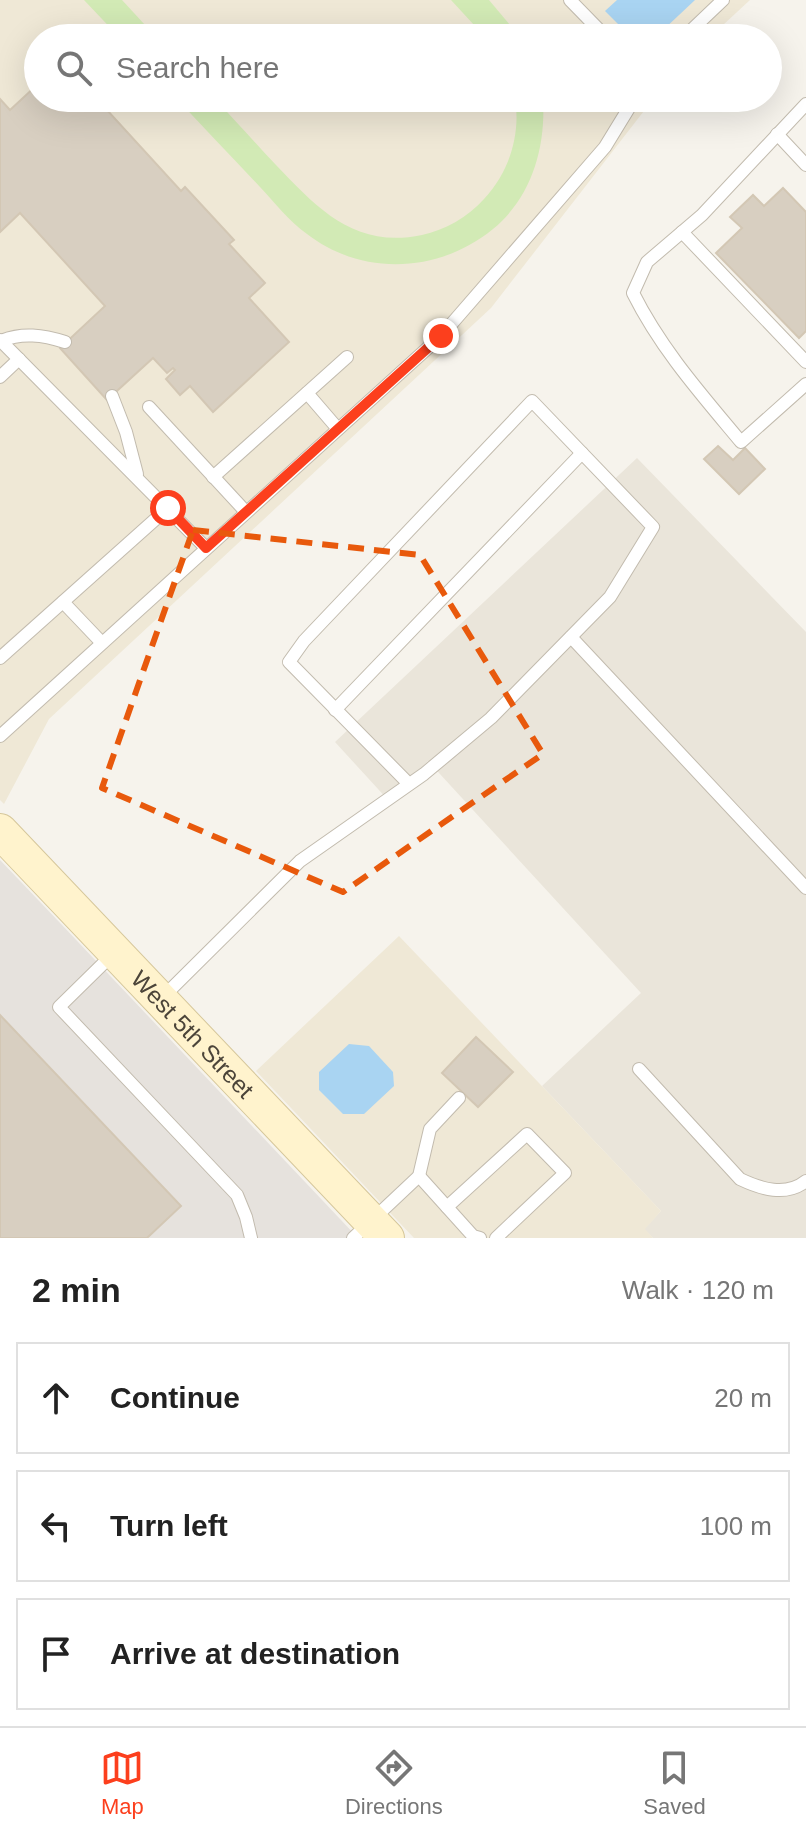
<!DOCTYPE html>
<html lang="en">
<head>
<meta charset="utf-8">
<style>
  :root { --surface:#fff; --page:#f6f6f6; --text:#222; --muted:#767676; --line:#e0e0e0; --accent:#fc3f1d }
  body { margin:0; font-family:Arial,sans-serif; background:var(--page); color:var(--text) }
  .stop { position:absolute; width:24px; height:24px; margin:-18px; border:6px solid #fc3f1d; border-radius:50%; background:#fff }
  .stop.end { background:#fc3f1d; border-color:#fff; box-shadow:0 2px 8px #0008 }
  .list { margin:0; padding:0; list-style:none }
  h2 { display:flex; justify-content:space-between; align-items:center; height:104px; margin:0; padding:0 32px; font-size:34px }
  h2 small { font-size:26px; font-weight:400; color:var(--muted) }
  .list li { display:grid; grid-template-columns:52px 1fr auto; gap:24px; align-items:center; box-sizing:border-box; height:112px; margin:0 16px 16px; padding:0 16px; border:2px solid var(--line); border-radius:0px }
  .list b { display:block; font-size:30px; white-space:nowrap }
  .list em { font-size:26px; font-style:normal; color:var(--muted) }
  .icon { flex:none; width:44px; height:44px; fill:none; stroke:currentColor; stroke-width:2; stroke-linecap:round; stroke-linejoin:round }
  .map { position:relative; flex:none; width:806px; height:1238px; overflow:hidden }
  .search { position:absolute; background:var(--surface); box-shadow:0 8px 32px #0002; left:24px; right:24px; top:24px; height:88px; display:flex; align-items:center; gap:20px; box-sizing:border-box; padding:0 28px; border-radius:44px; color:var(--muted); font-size:30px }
  .sheet { height:488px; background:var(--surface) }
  nav { display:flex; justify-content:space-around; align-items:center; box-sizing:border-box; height:112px; border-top:2px solid var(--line); background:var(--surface); font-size:22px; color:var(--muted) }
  nav a { display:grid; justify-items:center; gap:4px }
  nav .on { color:var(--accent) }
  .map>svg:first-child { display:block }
</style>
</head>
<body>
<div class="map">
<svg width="806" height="1238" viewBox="0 0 806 1238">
  <rect width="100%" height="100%" fill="#f6f3ec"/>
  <polygon fill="#eae5da" points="637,458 806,632 806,1238 653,1238 644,1229 661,1211 542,1086 641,993 428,761 389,801 335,742"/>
  <polygon fill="#e6e2dd" points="0,860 62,925 358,1238 0,1238"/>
  <g fill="#efe8d6">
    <polygon points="0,0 750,0 709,38 38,38 38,98 654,98 491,308 49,719 4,804 0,800"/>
    <polygon points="399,936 661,1211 645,1229 653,1238 414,1238 256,1071"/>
  </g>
  <g fill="#d2eab5">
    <polygon points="84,0 122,0 157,38 120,38"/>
    <polygon points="451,0 489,0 521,38 486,38"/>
    <path d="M176 98H214C235 120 255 143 276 165 318 209 355 249 422 235 445 230 468 217 484 199 509 172 521 135 515 98H543C546 147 532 197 493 229 439 273 363 277 307 234 289 221 275 203 260 187 232 157 204 128 176 98Z"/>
  </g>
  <g fill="#a9d4f2">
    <polygon points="617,0 695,0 662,31 641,37 623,29 605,11"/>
    <polygon points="349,1044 369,1046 393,1072 394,1086 364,1114 343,1114 319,1090 319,1072"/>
  </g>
  <g fill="#d8cfc1" stroke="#d3c7b4" stroke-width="2">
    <polygon points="38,84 38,98 96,98 181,191 185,187 234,240 229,244 265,283 249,298 289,342 213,412 190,386 180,395 166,379 175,370 173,368 167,373 153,358 107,400 60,348 105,306 20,213 0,232 0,99 10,110"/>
    <polygon points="783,188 806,212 806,331 799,338 716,253 742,228 730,217 753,195 764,206"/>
    <polygon points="718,446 733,460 745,448 765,469 739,494 704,459"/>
    <polygon points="0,1015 181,1206 147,1238 0,1238"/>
    <polygon points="476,1037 513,1072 478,1107 442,1073"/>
  </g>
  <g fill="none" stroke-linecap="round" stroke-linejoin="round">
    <defs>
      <g id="lane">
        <polyline points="570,0 607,38"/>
        <polyline points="683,38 723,0"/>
        <path d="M806 104 702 215 647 262 633 293C661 349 701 394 741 442L806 384"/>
        <polyline points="777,134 806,165"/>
        <polyline points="682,232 806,362"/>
        <polyline points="0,340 206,548"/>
        <path d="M1 341C22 332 43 335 65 342"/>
        <polyline points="0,377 19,359"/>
        <polyline points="307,393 338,429"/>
        <polyline points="112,396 126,432 137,474"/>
        <polyline points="149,407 246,512"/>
        <polyline points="213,477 347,357"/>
        <polyline points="63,602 102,643"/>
        <polyline points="571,637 806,888"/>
        <polyline points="0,658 168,508"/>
        <polyline points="335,710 582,453"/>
        <polyline points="0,736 441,336 605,147 635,98"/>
        <polyline points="113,954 59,1007 237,1195 246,1217 251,1238"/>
        <polyline points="163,997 300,861 424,774 491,718 610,597 653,527 532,401 304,641 289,662 409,784"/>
        <path d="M639 1069 740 1179C761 1189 786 1197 806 1181"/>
        <polyline points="419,1176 473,1236 480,1238"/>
        <polyline points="447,1207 527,1134 565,1173 496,1238"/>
        <polyline points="353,1238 419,1176 430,1129 459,1098"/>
      </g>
      <g id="secondary">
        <path id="s1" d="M0 831 387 1238"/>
      </g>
    </defs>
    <use href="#lane" stroke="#c2bbae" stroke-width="14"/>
    <use href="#secondary" stroke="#d6c79b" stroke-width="36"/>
    <use href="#lane" stroke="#fff" stroke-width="12"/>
    <use href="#secondary" stroke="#fff3cd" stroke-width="34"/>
  </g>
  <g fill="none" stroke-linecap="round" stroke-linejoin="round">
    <polyline stroke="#fc3f1d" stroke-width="10" points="168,508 206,548 441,336"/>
  </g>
  <path fill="none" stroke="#e8590c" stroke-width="6" stroke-dasharray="16 10" stroke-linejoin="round" d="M193 530 420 555 543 754 343 892 102 788Z"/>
  <g text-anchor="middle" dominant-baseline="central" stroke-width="6" stroke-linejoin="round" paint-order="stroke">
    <g font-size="24" fill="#4b4439" stroke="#fff">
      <text stroke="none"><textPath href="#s1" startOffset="280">West 5th Street</textPath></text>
    </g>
  </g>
</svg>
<div class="stop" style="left:168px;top:508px"></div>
<div class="stop end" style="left:441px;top:336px"></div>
<div class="search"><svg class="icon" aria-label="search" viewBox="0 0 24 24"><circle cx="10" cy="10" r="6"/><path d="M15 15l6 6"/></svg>Search here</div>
</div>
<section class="sheet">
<h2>2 min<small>Walk · 120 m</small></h2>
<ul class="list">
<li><svg class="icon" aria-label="ahead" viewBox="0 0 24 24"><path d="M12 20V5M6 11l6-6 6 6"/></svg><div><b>Continue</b></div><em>20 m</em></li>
<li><svg class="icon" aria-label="left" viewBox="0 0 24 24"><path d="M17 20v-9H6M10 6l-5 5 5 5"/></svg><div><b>Turn left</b></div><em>100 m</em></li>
<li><svg class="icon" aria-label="arrive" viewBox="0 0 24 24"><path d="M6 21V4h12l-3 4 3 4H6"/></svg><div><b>Arrive at destination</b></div></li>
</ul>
</section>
<nav>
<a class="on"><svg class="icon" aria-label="map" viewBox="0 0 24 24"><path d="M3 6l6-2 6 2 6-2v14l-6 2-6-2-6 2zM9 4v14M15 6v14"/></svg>Map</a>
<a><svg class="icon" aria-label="directions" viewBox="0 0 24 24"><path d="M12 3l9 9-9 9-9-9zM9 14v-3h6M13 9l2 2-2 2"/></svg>Directions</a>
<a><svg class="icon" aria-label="saved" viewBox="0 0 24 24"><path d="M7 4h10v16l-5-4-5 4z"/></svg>Saved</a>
</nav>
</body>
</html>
